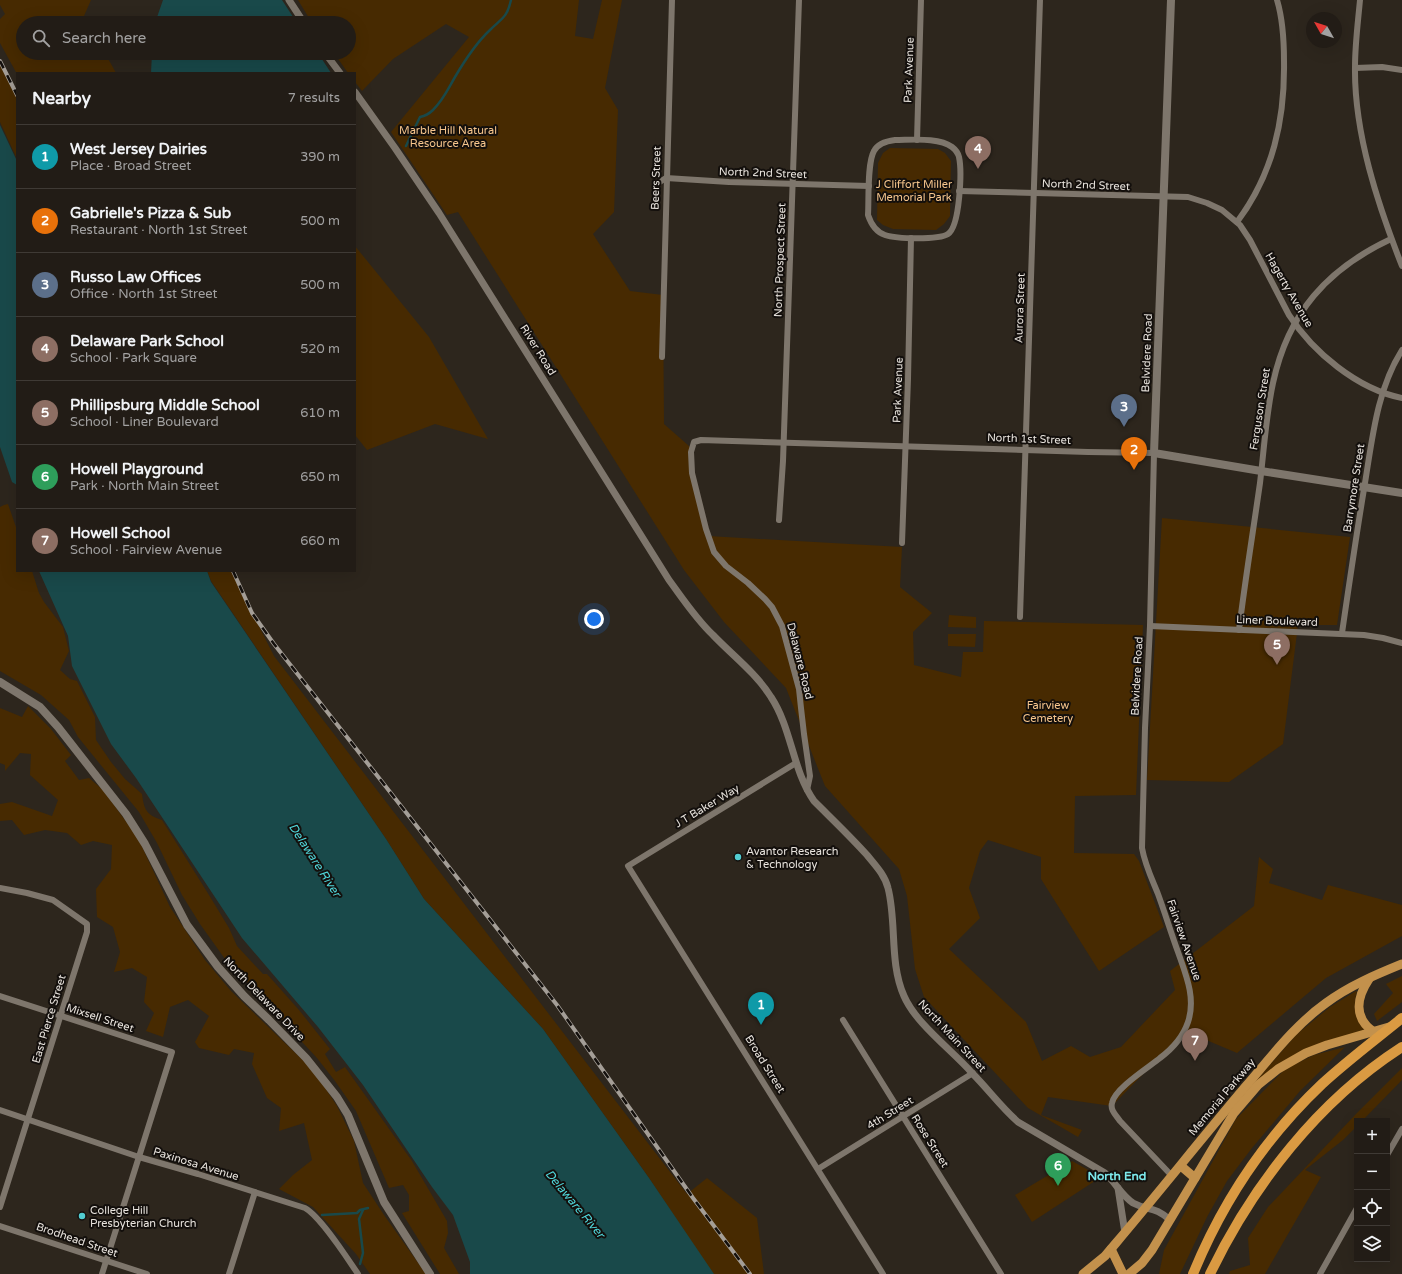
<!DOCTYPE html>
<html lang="en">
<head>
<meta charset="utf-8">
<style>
  :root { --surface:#221c16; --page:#2e2923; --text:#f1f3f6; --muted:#a2a1a1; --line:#3f3a35; --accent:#52ccd0 }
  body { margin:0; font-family:"Varela Round",sans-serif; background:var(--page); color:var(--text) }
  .controls { position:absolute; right:12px; bottom:12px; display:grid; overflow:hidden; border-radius:0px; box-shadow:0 4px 16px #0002 }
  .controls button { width:36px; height:36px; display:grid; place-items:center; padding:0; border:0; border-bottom:1px solid var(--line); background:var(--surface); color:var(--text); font:20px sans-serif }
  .compass { position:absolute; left:1306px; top:12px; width:36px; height:36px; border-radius:50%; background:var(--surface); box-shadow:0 4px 16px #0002; rotate:309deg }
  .you { position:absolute; left:594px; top:619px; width:14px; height:14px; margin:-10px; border:3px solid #fff; border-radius:50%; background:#1a73e8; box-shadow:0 0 0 6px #1a73e833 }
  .badge { display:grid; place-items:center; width:26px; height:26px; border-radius:50%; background:var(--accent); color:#fff; font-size:13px; font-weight:700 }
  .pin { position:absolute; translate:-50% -33px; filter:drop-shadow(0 1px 2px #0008) }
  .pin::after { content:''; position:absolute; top:21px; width:14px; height:12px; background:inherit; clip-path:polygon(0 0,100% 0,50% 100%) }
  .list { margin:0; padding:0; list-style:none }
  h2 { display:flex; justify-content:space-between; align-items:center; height:52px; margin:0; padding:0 16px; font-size:17px }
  h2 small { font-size:13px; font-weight:400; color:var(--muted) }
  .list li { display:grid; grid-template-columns:26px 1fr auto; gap:12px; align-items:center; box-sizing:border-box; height:64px; padding:0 16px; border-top:1px solid var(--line) }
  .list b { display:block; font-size:15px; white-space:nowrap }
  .list p { margin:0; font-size:13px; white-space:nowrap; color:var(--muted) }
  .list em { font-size:13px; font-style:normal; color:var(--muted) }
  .icon { flex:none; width:22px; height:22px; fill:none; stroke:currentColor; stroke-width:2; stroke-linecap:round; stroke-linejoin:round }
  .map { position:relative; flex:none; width:1402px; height:1274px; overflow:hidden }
  .search { position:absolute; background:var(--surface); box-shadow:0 4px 16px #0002; left:16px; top:16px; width:340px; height:44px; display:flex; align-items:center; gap:10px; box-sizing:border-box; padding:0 14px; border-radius:22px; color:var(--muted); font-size:15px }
  .panel { position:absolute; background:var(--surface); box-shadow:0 4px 16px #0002; left:16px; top:72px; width:340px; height:500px; border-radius:0px }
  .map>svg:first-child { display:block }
</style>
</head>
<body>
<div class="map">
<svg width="1402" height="1274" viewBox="0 0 1402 1274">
  <rect width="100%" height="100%" fill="#2d261d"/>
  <g fill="#472a01">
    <polygon points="0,0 91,0 84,16 88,23 23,23 23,53 105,53 116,73 17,74 0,43 0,19 5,14 0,5"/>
    <polygon points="298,0 579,0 575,36 593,39 602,0 622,0 605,88 618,110 614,212 593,234 630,291 663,295 664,424 689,446 708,536 902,547 900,587 932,613 913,632 914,665 961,677 963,652 983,652 984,621 1143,625 1136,795 1075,796 1074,853 1134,854 1139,861 1164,927 1099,971 1041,879 1041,857 988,840 980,851 969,888 980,918 949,949 1026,1022 1042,1061 1071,1046 1090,1057 1121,1047 1175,990 1170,971 1254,906 1259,857 1273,869 1269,883 1322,900 1328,885 1402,905 1402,936 1326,978 1237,1053 1185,1031 1112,1106 1048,1097 1041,1115 1082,1130 1078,1137 1028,1108 924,997 915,969 907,896 899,869 825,786 786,688 724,622 684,570 458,212 447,215 391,132 469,37 446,24 393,59 362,91 355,82 355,73 348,73 334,53 349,53 349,23 312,23"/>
    <polygon points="0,63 17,92 17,159 0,122"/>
    <polygon points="890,148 938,149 945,153 951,161 950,216 944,224 936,230 893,229 883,225 877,220 878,163 883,153"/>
    <polygon points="355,246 429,337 488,439 435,424 367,450 355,435"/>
    <path d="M8 504 17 530V571H32L39 593 44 602 63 627 69 651 60 670 70 679 77 681 95 717 96 740 111 762 125 779 142 794C144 809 146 815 162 820L209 895 229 928 237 946 263 974H267L299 1010 330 1049 325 1054 336 1072 345 1067 412 1161 447 1221 448 1233 444 1248 459 1274H440L402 1213 409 1211V1195L403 1185 389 1188 356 1111 335 1081 317 1058 225 959 200 924 182 895 157 843 139 812 78 737 69 720 41 695 0 671V507L4 505Z"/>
    <polygon points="1162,518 1350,537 1337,625 1298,625 1283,744 1229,782 1147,780"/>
    <polygon points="207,571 231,571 274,656 687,1194 707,1178 757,1218 764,1274 713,1274 649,1178 543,1029 424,899 386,839 211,581"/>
    <polygon points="949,615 976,617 976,628 948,627"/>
    <polygon points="948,634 976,634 975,647 948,646"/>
    <polygon points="28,706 51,729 71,755 65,761 79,780 89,778 103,790 138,838 170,907 205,960 231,991 314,1071 337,1106 354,1141 363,1183 384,1215 426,1274 370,1274 356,1254 313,1207 279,1189 293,1175 312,1160 304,1123 279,1131 281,1108 267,1098 252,1064 254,1053 234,1049 229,1055 199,1048 195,1042 209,1016 188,1000 170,1007 163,1037 146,1031 154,1013 144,1002 147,977 132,968 114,972 120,952 113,927 97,917 96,889 111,869 112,845 93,841 81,845 67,833 45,830 24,835 12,820 0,821 0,804 12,802 52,816 58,800 30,775 31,754 20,753 5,771 5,765 0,763 0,708 22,717"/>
    <polygon points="1402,976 1402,1002 1377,1021 1374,1014 1393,993 1386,984"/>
    <path d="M1356 991 1357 992C1353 1006 1354 1018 1364 1029L1363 1031 1255 1082 1297 1034 1330 1007Z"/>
    <polygon points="1345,1047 1300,1091 1252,1148 1227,1181 1207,1217 1180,1274 1159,1274 1164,1250 1236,1119 1285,1069 1314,1055"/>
    <polygon points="1402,1068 1402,1080 1362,1121 1357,1121 1357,1126 1343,1140 1305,1170 1321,1177 1265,1274 1229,1274 1230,1271 1250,1265 1248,1238 1268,1207 1356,1114"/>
    <polygon points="1072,1161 1101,1177 1032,1222 1015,1195"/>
  </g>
  <g fill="#19494a">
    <polygon points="163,0 282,0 297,23 155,23"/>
    <polygon points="152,53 318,53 331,73 151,73"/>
    <polygon points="0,125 17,161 17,485 12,482 0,447"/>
    <polygon points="39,571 207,571 211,582 386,839 424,899 543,1029 649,1178 714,1274 470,1274 470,1262 453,1215 432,1187 363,1085 318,1027 242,938 136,778 111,744 72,666 68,636"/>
  </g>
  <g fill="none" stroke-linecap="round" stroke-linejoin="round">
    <g stroke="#19494a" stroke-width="2.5">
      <path d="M406 146 420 117C425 116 429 114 433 110 444 99 448 89 455 77 465 60 476 43 490 30 502 18 507 18 511 0"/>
      <polyline points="322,1215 357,1213 360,1210 368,1208"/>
      <polyline points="360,1264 363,1253 359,1219 363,1210"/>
    </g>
    <g stroke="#7e766c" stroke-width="6">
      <path d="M1360 0C1358 22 1355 44 1355 67 1354 133 1378 205 1402 266"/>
      <polyline points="1355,68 1382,67 1402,70"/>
      <path d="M895 140C912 140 939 137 952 147 956 150 958 153 959 157 962 171 960 226 948 234 939 240 896 239 885 235 876 232 871 224 868 215 869 200 867 163 874 151 878 143 887 141 895 140Z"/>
      <polyline points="917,140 921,0"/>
      <polyline points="658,183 666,178 729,182 869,186"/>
      <path d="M959 191 1188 197 1207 203 1222 210 1240 225 1250 240 1289 315C1313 352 1357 389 1402 398"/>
      <path d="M1237 222C1273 174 1285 120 1284 61 1284 40 1283 20 1277 0"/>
      <polyline points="662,357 672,0"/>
      <polyline points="779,520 783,461 799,0"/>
      <polyline points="902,543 908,379 911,238"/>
      <polyline points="1020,617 1040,0"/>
      <polyline points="1150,626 1364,635 1383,638 1402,643"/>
      <path d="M1239 630C1245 581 1253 532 1260 483 1264 450 1266 415 1273 383 1288 313 1327 269 1391 239"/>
      <path d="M1342 633C1349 585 1356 537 1364 489 1372 442 1376 391 1402 350"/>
      <polyline points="796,763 628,866 883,1274"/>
      <path d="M807 790 810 776 804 734 801 708 799 689 782 626 772 607 765 599 748 583 726 566 714 552 706 529 692 473 691 452 694 442 701 440 1088 452 1154 453 1150 626 1145 728 1142 848C1145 865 1152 879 1158 894 1165 913 1171 933 1178 952 1186 975 1196 998 1188 1022 1183 1037 1172 1049 1160 1058 1149 1067 1114 1089 1112 1103 1110 1110 1116 1115 1120 1121L1172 1176"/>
      <polyline points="0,888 27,893 53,900 87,924 87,932 0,1207"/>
      <polyline points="0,996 172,1052 102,1274"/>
      <polyline points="843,1020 1001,1274"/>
      <path d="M0 1110 139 1157 198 1174 305 1208C321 1217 347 1258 358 1274"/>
      <polyline points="1387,1155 1402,1129"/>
      <polyline points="818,1169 973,1073"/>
      <polyline points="0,1226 147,1274"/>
      <polyline points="229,1274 255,1192"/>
      <polyline points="1320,1274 1357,1208"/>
    </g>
    <g stroke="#7e766c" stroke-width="7">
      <polyline points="289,0 304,23"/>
      <polyline points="325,53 340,73"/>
      <path d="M355 92 395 148 439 213 669 580C683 599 696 619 713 635 732 655 756 673 771 697 792 729 792 769 814 801 832 819 850 836 867 855 875 865 885 875 888 888 897 923 889 962 904 996 916 1024 952 1050 972 1073 988 1089 1001 1107 1018 1122L1105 1173C1115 1182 1122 1196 1133 1203 1148 1211 1155 1206 1170 1220"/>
      <polyline points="1118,1188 1125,1233"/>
    </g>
    <g stroke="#7e766c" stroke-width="8">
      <polyline points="1171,0 1154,453 1261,471 1402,493"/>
      <polyline points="0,682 40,707 58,727 126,814 145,844 187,925 218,967 244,996 269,1020 306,1058 337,1097 348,1115 384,1202 430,1274"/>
    </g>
    <g stroke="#c3914c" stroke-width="9">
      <path d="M1369 979C1357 997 1353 1018 1374 1032"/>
      <polyline points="1181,1166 1195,1178"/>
      <polyline points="1111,1249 1123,1274"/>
      <path d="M1083 1274 1105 1256 1116 1243C1160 1191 1202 1138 1246 1086 1271 1057 1295 1025 1326 1003 1349 986 1375 975 1402 964"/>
      <polyline points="1129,1274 1142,1263 1152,1250 1234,1113 1258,1085 1278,1069 1306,1053 1327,1045 1389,1027"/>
    </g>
    <g stroke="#da9a42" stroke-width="10">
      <path d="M1193 1274C1222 1203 1266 1137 1322 1084 1347 1061 1375 1040 1402 1018"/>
      <path d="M1210 1274C1253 1185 1318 1101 1402 1047"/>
    </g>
    <defs>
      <g id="rail">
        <polyline points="0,61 17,95"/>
        <polyline points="233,571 252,613 274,644 557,1005 693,1198 750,1274"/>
      </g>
    </defs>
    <use href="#rail" stroke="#a49e97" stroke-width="4"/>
    <use href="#rail" stroke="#130f0c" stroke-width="2.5" stroke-dasharray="8" stroke-linecap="butt"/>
  </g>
  <g fill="#52ccd0" stroke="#130f0c" stroke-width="1.5">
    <circle cx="738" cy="857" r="4"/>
    <circle cx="82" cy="1216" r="4"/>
  </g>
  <g text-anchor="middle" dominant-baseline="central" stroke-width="4" stroke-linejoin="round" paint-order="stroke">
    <g font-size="11" fill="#e8e3dd" stroke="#130f0c">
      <text transform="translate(909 70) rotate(-88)">Park Avenue</text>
      <text transform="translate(763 173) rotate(2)">North 2nd Street</text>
      <text transform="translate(656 178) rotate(-88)">Beers Street</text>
      <text transform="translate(1086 185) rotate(2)">North 2nd Street</text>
      <text transform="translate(780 260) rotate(-88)">North Prospect Street</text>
      <text transform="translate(1289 290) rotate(60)">Hagerty Avenue</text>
      <text transform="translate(1020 308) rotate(-88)">Aurora Street</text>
      <text transform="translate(538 350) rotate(58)">River Road</text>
      <text transform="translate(1147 353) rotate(-88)">Belvidere Road</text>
      <text transform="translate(898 390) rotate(-88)">Park Avenue</text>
      <text transform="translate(1260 409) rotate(-81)">Ferguson Street</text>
      <text transform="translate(1029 439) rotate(2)">North 1st Street</text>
      <text transform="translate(1354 488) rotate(-81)">Barrymore Street</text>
      <text transform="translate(1277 621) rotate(2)">Liner Boulevard</text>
      <text transform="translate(800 661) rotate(76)">Delaware Road</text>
      <text transform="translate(1137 676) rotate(-87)">Belvidere Road</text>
      <text transform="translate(707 806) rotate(-31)">J T Baker Way</text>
      <text transform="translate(1184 940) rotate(71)">Fairview Avenue</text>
      <text transform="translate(264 999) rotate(46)">North Delaware Drive</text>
      <text transform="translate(100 1018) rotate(18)">Mixsell Street</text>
      <text transform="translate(49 1019) rotate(-73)">East Pierce Street</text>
      <text transform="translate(952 1036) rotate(47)">North Main Street</text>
      <text transform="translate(765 1064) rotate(58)">Broad Street</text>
      <text transform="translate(1222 1097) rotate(-50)">Memorial Parkway</text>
      <text transform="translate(890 1113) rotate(-32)">4th Street</text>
      <text transform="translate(930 1141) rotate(58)">Rose Street</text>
      <text transform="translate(196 1164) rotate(17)">Paxinosa Avenue</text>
      <text transform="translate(77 1240) rotate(19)">Brodhead Street</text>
    </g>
    <g font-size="11" fill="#f7c68d" stroke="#130f0c">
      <text x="448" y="130">Marble Hill Natural<tspan x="448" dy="13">Resource Area</tspan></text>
      <text x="914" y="184">J Cliffort Miller<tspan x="914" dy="13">Memorial Park</tspan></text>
      <text x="1048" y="705">Fairview<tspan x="1048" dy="13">Cemetery</tspan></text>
    </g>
    <g font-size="11" fill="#e8e3dd" stroke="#130f0c" text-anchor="start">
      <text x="746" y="851">Avantor Research<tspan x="746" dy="13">&amp; Technology</tspan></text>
      <text x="90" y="1210">College Hill<tspan x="90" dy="13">Presbyterian Church</tspan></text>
    </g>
    <g font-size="12" font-style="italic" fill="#4fd5d9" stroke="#130f0c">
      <text transform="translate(315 860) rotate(57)">Delaware River</text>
      <text transform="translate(575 1204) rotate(50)">Delaware River</text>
    </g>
    <g font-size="12" font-weight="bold" fill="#7ce8eb" stroke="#130f0c">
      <text x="1117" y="1176">North End</text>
    </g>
  </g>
</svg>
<div class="controls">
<button>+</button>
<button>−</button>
<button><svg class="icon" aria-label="locate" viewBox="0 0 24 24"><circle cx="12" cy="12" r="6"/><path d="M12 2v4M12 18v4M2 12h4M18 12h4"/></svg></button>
<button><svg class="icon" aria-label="layers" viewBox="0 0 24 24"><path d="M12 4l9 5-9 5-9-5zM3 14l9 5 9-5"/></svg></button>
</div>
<svg class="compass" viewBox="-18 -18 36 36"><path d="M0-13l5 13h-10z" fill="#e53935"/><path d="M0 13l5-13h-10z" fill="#a2a1a1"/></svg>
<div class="you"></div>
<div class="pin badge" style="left:761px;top:1025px;background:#0f9aa8">1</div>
<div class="pin badge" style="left:1134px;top:470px;background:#e8710a">2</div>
<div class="pin badge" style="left:1124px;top:427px;background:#5c6f8a">3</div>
<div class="pin badge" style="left:978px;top:169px;background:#8d6e63">4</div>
<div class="pin badge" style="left:1277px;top:665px;background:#8d6e63">5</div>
<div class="pin badge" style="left:1058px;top:1186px;background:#2e9e5b">6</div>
<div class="pin badge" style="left:1195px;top:1061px;background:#8d6e63">7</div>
<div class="search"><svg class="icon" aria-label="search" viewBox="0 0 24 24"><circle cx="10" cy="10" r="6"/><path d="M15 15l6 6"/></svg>Search here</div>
<section class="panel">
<h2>Nearby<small>7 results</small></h2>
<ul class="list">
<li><span class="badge" style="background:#0f9aa8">1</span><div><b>West Jersey Dairies</b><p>Place · Broad Street</p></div><em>390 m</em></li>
<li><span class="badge" style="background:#e8710a">2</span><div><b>Gabrielle's Pizza &amp; Sub</b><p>Restaurant · North 1st Street</p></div><em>500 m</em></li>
<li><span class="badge" style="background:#5c6f8a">3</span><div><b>Russo Law Offices</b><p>Office · North 1st Street</p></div><em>500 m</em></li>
<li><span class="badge" style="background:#8d6e63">4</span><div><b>Delaware Park School</b><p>School · Park Square</p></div><em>520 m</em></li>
<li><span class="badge" style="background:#8d6e63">5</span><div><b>Phillipsburg Middle School</b><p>School · Liner Boulevard</p></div><em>610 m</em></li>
<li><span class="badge" style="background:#2e9e5b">6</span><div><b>Howell Playground</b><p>Park · North Main Street</p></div><em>650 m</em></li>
<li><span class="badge" style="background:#8d6e63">7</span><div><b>Howell School</b><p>School · Fairview Avenue</p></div><em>660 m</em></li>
</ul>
</section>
</div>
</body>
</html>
